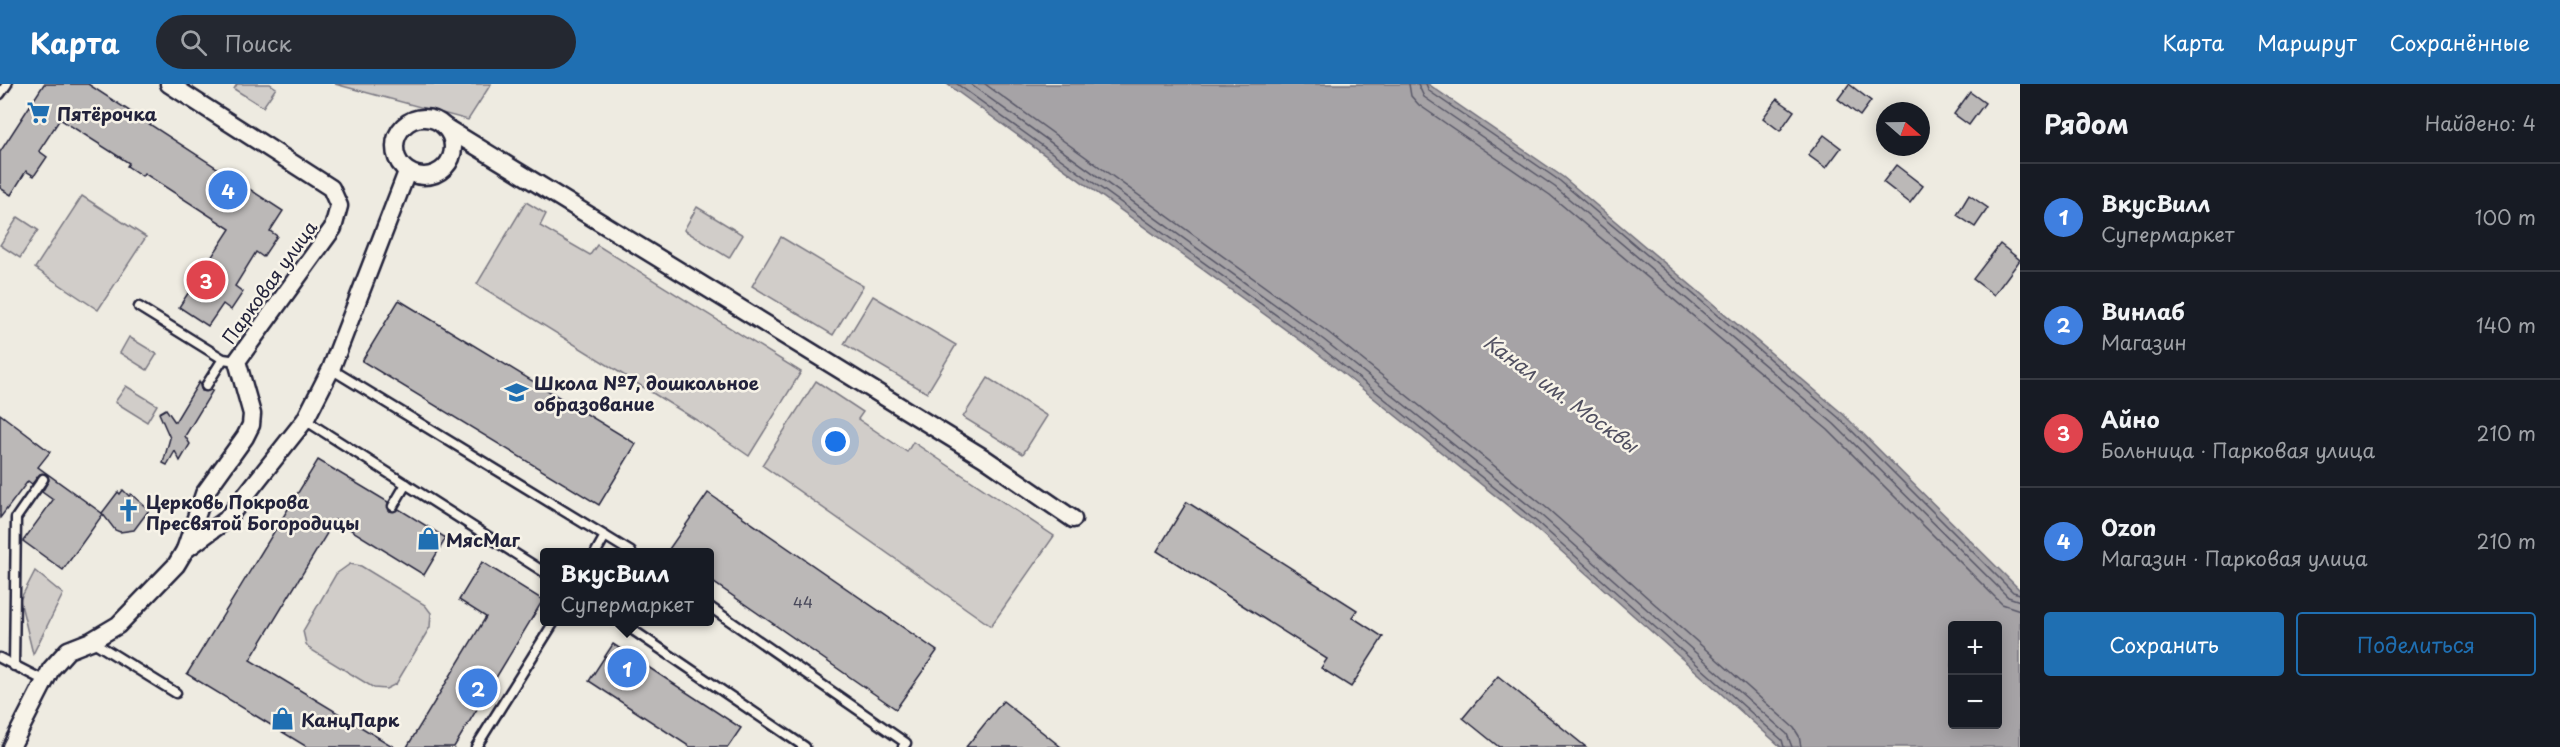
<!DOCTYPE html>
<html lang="ru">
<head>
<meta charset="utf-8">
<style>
  :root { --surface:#171b24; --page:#242831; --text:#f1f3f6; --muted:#9ea1a6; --line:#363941; --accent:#1f6fb2 }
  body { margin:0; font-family:"Playpen Sans",sans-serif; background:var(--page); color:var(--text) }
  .controls { position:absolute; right:18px; bottom:18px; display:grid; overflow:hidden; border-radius:6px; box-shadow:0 3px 15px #0003 }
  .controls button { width:54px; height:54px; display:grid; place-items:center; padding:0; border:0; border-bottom:2px solid var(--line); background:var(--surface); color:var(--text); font:30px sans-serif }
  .compass { position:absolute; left:1876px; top:18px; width:54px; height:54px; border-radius:50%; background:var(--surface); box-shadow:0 3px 15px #0003; rotate:110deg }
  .you { position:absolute; left:836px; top:358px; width:21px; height:21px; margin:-15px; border:4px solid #fff; border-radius:50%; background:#1a73e8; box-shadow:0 0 0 9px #1a73e833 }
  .badge { display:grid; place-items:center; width:39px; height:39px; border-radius:50%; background:var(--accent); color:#fff; font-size:20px; font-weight:700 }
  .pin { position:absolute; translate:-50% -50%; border:3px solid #fff; box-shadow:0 2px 6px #0006 }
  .popup { position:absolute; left:540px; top:464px; width:174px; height:78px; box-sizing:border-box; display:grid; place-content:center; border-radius:6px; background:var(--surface); filter:drop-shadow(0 2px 4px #0005); font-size:20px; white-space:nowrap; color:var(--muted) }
  .popup b { font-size:22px; color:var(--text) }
  .popup::after { content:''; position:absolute; left:50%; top:100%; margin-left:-12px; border:12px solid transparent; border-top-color:var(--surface) }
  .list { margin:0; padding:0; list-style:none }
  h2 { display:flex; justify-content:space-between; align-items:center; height:78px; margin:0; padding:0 24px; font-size:26px }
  h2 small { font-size:20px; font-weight:400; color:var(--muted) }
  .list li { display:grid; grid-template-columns:39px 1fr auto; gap:18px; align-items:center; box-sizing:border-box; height:108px; padding:0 24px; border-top:2px solid var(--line) }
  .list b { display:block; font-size:22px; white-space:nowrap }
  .list p { margin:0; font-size:20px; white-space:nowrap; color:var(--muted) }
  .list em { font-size:20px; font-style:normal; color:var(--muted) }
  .actions { display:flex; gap:12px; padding:18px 24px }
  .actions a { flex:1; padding:14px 0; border:2px solid var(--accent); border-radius:6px; text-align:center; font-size:21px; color:var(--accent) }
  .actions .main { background:var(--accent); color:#fff }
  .icon { flex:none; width:33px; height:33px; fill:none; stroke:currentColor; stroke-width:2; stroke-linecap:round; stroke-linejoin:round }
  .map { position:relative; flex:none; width:2020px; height:663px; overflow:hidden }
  header { display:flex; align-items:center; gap:36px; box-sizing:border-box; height:84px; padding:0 30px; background:var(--accent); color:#fff }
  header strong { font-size:28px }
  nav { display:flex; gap:33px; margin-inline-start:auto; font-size:21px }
  .search { width:420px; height:54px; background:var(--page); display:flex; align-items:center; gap:15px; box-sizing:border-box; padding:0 21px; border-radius:33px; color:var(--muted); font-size:22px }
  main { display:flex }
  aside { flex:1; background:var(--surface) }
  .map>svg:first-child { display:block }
</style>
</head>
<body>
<header>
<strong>Карта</strong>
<div class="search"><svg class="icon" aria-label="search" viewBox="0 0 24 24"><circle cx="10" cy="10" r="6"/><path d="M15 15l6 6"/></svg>Поиск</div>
<nav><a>Карта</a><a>Маршрут</a><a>Сохранённые</a></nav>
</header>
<main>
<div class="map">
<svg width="2020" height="663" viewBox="0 0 2020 663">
  <rect width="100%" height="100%" fill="#eeebe1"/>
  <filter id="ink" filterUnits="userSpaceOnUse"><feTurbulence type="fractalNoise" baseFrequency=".0167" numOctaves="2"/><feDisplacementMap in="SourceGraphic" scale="12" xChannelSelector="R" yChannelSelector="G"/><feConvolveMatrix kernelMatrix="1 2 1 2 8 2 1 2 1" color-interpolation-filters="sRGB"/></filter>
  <g filter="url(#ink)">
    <g fill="#d1cdc9" stroke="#7a7882" stroke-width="1.5">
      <polygon points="237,0 270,0 276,4 263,23 234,5"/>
      <polygon points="335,0 491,0 468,36"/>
      <polygon points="82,112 146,153 98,226 35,184"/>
      <polygon points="526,118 546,130 540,142 590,171 597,161 801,288 749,372 701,339 477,200"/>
      <polygon points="697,123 743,151 729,174 684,146"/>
      <polygon points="18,133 38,146 20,174 0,161"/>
      <polygon points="781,153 863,202 833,251 752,202"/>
      <polygon points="873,212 956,261 927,309 844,260"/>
      <polygon points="129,253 157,270 147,286 120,269"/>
      <polygon points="988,294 1047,332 1023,370 963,333"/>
      <polygon points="816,297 863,328 858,335 907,368 913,358 1054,452 991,542 762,381"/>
      <polygon points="126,302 157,321 147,338 115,318"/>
      <polygon points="350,480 361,482 425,521 431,529 430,543 396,600 386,605 374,604 310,565 306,560 303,547 336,490"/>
      <polygon points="35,487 63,510 33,570 20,516"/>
    </g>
    <path fill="#a6a3a6" stroke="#716f7b" stroke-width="1.5" fill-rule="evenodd" d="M947 0H1428L1563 93 1843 330 2020 506V663H1781L1533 442 1315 267ZM1952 542H1998V640H1952Z"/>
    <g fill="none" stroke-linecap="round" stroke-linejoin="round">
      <g stroke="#575666" stroke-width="1.5">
        <polyline points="957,0 1319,262 1537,438 1782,656 1784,663"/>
        <polyline points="970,0 1324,256 1542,432 1787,650 1792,663"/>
        <polyline points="985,0 1329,249 1548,425 1794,644 1799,652 1801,663"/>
        <polyline points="1409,0 1411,12 1419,21 1550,111 1828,346 2002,520 2020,526"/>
        <polyline points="1418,0 1424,13 1555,103 1834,340 2008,513 2020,517"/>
        <polyline points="1426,0 1429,7 1560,97 1839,334 2013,508 2020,510"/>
      </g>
    </g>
    <g fill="#bbb8b7" stroke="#22223b" stroke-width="1.5">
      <polygon points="44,0 88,0 283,127 270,147 277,152 263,173 256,168 235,202 243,208 231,226 223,220 208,242 179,223 230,145 144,89 142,92 127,82 129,79 60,35 39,67 47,73 34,92 26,87 11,111 0,104 0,68"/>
      <polygon points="1849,0 1871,17 1860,32 1838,15"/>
      <polygon points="1970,8 1985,19 1969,41 1954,30"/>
      <polygon points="1777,15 1794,27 1780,47 1763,34"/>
      <polygon points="1824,51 1841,64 1826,84 1808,71"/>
      <polygon points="1896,81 1923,102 1910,119 1883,98"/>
      <polygon points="1969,111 1988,124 1975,143 1957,131"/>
      <polygon points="2000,160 2020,176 1994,211 1973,195"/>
      <polygon points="399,216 636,360 599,421 362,277"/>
      <polygon points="199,298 202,307 213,306 185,352 190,360 180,377 175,367 167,381 163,379 170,354 159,329 166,325 175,338"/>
      <polygon points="0,330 50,368 38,383 103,430 63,486 23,457 53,416 42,408 49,396 47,390 40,390 32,400 28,397 0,434"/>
      <polygon points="318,376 388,418 389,427 399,425 446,454 424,491 335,436 250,576 394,663 307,663 187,590"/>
      <polygon points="123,406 129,412 131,410 149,426 134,446 120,448 115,446 102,429 118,408 120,410"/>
      <polygon points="708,409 937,567 896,625 710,496 710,468 667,468"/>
      <polygon points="1187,418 1357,526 1352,533 1383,553 1351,603 1321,584 1327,575 1157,467"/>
      <polygon points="482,478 543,516 454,663 407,663 486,533 459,516"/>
      <polygon points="613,560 741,644 728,663 690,663 589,597"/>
      <polygon points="1498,592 1586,663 1499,663 1463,634"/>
      <polygon points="1003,617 1061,663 966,663"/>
    </g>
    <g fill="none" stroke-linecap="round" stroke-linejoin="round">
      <defs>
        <g id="lane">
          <polyline points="0,10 7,0"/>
          <polyline points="139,223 223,275 237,277"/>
          <polyline points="331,285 605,452 596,468"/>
          <polyline points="206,302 223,275"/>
          <polyline points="305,336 544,488"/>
          <polyline points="393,422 406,400"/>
          <polyline points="605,452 631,468"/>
          <polyline points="710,523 906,659 903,663"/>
          <polyline points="621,538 805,663"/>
          <polyline points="92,557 176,609"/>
          <polyline points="0,574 45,597"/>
          <polyline points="14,582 16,434 43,395"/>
          <polyline points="476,663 554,538"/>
        </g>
        <g id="street">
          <circle cx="424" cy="63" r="29"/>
          <polyline points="445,43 984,374 1073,435"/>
          <polyline points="185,466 226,436 305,336 331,285 407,88"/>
          <polyline points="11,663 51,585 68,566 91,557 118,541 176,481 185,466 204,410 245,353 251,341 252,330 237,277 333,144 339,122 331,104 169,0"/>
        </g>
      </defs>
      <use href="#lane" stroke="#22223b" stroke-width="13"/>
      <use href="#street" stroke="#22223b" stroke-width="21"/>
      <use href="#lane" stroke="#f7f3e8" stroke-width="8"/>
      <use href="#street" stroke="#f7f3e8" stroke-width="16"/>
    </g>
  </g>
  <defs>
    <symbol id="supermarket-bare" viewBox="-9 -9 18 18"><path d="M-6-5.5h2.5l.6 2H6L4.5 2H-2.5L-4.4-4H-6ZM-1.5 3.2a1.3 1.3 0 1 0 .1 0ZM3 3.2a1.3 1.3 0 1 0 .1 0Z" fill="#1f6fb2" stroke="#f7f3e8" stroke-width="2.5" paint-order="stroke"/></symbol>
    <symbol id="school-bare" viewBox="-9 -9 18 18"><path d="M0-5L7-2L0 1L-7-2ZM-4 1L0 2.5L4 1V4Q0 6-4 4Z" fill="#1f6fb2" stroke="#f7f3e8" stroke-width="2.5" paint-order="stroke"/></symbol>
    <symbol id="church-bare" viewBox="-9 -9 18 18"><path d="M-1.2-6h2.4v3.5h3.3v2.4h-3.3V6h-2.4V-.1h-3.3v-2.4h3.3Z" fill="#1f6fb2" stroke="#f7f3e8" stroke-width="2.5" paint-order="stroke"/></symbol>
    <symbol id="shop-bare" viewBox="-9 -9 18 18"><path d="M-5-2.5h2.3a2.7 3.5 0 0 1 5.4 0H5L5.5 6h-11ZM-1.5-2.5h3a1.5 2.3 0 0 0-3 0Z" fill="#1f6fb2" stroke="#f7f3e8" stroke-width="2.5" paint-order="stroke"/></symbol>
  </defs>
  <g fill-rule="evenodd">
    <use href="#supermarket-bare" x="22" y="12" width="33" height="33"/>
    <use href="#school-bare" x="500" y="292" width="33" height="33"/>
    <use href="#church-bare" x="112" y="410" width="33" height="33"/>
    <use href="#shop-bare" x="412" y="438" width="33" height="33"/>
    <use href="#shop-bare" x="266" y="618" width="33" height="33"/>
  </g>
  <g text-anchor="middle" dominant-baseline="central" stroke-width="5" stroke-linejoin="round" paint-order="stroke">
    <g font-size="15" fill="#48485a">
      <text x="803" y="517">44</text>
    </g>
    <g font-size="18" font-weight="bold" fill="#22223b" stroke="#f7f3e8" text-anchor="start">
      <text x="57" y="29">Пятёрочка</text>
      <text x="534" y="298">Школа №7, дошкольное<tspan x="534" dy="21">образование</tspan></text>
      <text x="146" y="417">Церковь Покрова<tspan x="146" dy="21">Пресвятой Богородицы</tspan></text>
      <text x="446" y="455">МясМаг</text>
      <text x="301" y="635">КанцПарк</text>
    </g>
    <g font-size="18" fill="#22223b" stroke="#f7f3e8">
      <text transform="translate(269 198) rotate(-54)">Парковая улица</text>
    </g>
    <g font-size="20" font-style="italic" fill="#504f60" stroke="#f7f3e8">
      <text transform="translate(1561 309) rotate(36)">Канал им. Москвы</text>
    </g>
  </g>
</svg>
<div class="controls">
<button>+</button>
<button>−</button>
</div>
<svg class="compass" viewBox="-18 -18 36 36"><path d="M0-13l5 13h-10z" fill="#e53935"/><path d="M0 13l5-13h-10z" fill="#9ea1a6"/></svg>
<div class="you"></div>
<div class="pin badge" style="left:627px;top:584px;background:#3f7fe0">1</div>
<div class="popup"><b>ВкусВилл</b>Супермаркет</div>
<div class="pin badge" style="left:478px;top:604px;background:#3f7fe0">2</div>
<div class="pin badge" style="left:206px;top:196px;background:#e0444e">3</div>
<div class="pin badge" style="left:228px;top:106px;background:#3f7fe0">4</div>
</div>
<aside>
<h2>Рядом<small>Найдено: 4</small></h2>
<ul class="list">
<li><span class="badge" style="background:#3f7fe0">1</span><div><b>ВкусВилл</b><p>Супермаркет</p></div><em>100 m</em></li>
<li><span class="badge" style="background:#3f7fe0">2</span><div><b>Винлаб</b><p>Магазин</p></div><em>140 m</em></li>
<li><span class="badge" style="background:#e0444e">3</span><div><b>Айно</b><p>Больница · Парковая улица</p></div><em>210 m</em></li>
<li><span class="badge" style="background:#3f7fe0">4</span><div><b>Ozon</b><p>Магазин · Парковая улица</p></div><em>210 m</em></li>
</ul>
<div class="actions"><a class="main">Сохранить</a><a>Поделиться</a></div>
</aside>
</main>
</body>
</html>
